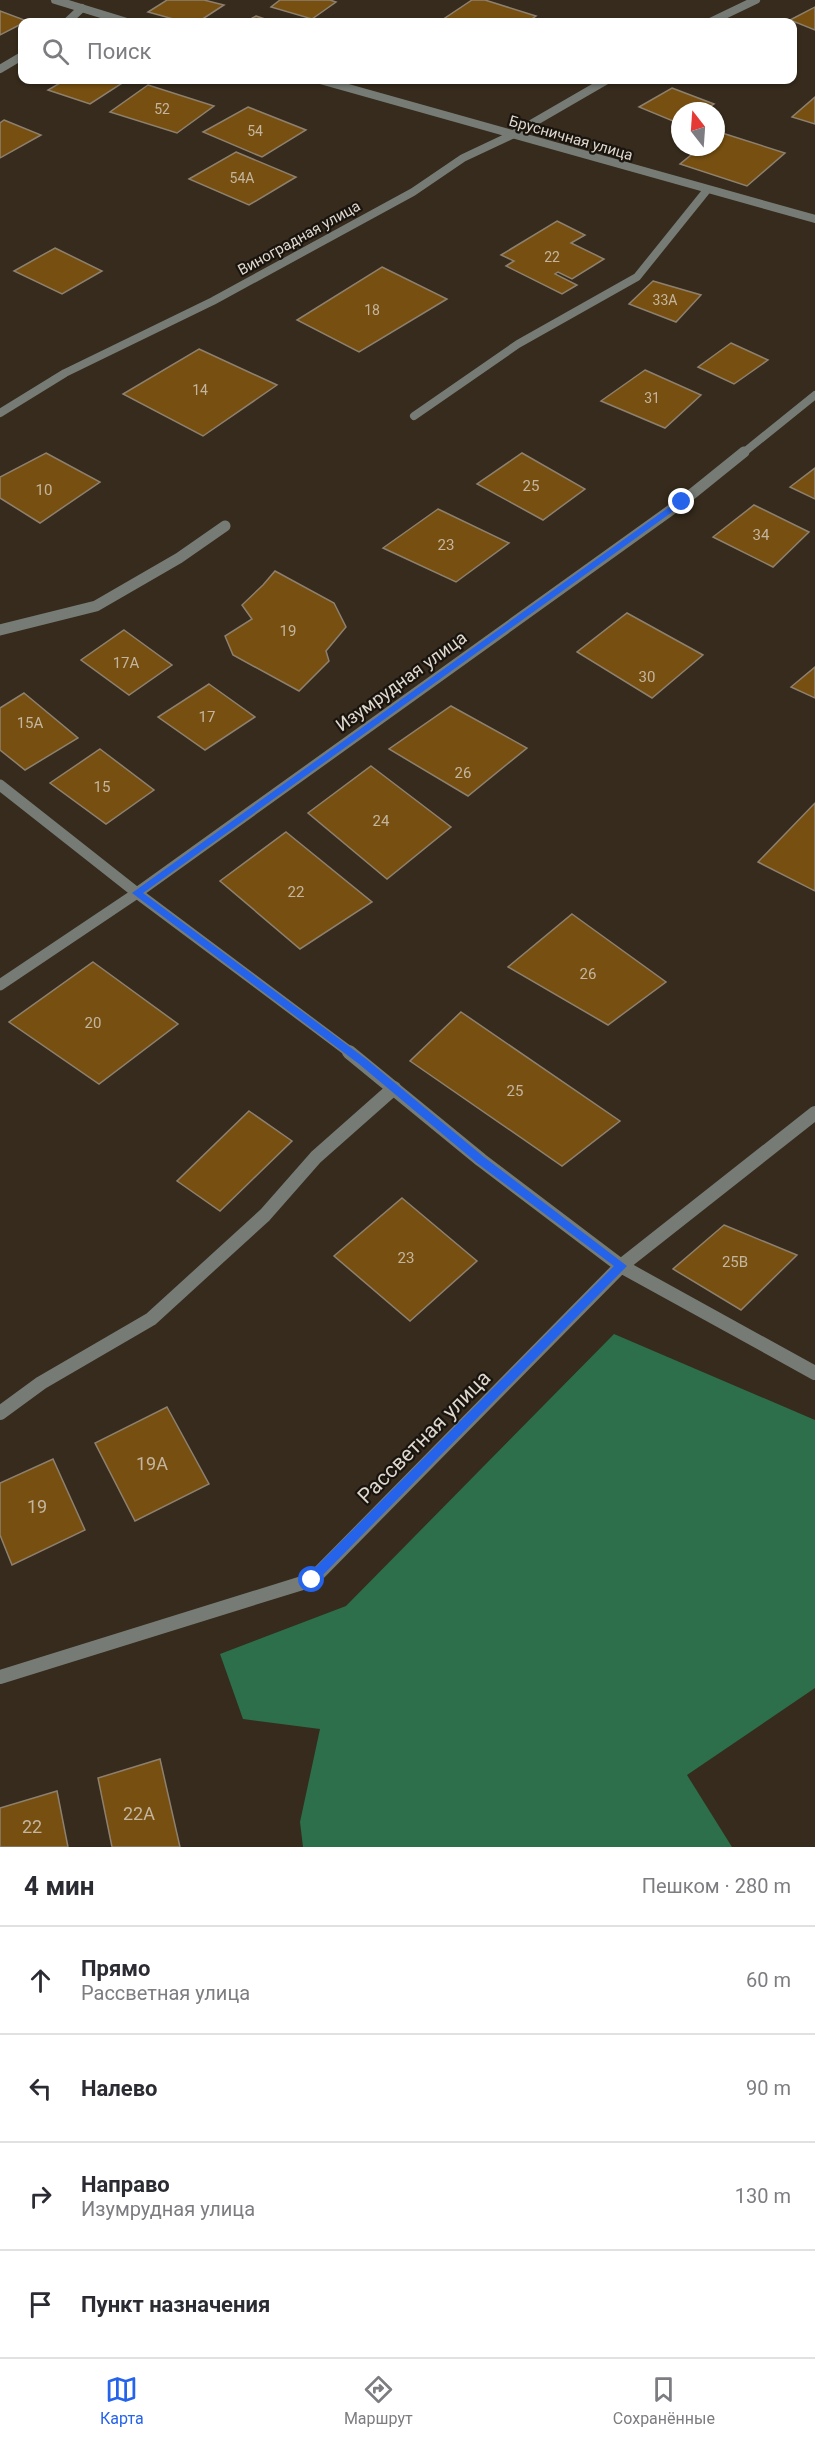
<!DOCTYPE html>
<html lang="ru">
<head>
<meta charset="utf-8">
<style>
  :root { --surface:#fff; --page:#f7f7f7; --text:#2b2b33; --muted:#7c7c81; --line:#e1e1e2; --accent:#2563eb }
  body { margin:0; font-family:Roboto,sans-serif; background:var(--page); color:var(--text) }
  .compass { position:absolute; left:671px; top:102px; width:54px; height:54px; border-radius:50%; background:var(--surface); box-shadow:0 2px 4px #0004; rotate:343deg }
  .stop { position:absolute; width:18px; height:18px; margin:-14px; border:4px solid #2563eb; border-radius:50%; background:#fff }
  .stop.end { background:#2563eb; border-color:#fff; box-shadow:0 2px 6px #0008 }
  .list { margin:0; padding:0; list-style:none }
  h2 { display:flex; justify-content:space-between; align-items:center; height:78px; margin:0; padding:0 24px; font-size:26px }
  h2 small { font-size:20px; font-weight:400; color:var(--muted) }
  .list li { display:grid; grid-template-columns:39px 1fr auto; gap:18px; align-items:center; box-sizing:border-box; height:108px; padding:0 24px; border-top:2px solid var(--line) }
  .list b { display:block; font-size:22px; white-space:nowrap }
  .list p { margin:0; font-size:20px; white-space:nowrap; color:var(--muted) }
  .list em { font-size:20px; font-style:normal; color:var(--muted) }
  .icon { flex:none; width:33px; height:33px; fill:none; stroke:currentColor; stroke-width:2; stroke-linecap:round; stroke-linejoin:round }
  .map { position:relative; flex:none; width:815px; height:1847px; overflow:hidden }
  .search { position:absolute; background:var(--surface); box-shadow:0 2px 4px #0004; left:18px; right:18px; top:18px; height:66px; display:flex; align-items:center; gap:15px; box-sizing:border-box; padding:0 21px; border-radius:12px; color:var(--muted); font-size:22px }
  .sheet { height:510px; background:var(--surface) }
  nav { display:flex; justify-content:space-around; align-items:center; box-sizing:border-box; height:84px; border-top:2px solid var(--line); background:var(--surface); font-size:16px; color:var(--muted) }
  nav a { display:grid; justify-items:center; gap:3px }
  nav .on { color:var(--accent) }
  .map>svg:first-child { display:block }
</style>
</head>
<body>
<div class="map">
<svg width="815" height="1847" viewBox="0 0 815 1847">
  <rect width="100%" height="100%" fill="#362b1c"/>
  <polygon fill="#2c6f4a" points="614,1334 815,1420 815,1688 687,1775 732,1847 303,1847 300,1822 320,1729 243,1719 220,1654 346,1606"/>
  <g fill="#775011" stroke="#8e806f" stroke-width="1.5">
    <polygon points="167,0 204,0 224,5 198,22 184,22 148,12"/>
    <polygon points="280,0 330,0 336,2 312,19 271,7"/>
    <polygon points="472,0 485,0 536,16 527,22 439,22"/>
    <polygon points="815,7 815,30 790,20"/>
    <polygon points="0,11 27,21 0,35"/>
    <polygon points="256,16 274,22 245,22"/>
    <polygon points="65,80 127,80 90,104 48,90"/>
    <polygon points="148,85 214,106 177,133 110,112"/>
    <polygon points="672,88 714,104 703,111 680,111 680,124 639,107"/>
    <polygon points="815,97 815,124 792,117"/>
    <polygon points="248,107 306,130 262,157 203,132"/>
    <polygon points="4,120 41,135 0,158 0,123"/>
    <polygon points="719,132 785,153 747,186 680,164 701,147 716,147 716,134"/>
    <polygon points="236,152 296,177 249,205 189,179"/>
    <polygon points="557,221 585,235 571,243 604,259 572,279 558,272 555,274 577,285 562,294 506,266 514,261 501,255"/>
    <polygon points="55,248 102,271 62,294 14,271"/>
    <polygon points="382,267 447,299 359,352 297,320"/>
    <polygon points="653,281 701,295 676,322 629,304"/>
    <polygon points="731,343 768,360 734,384 698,367"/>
    <polygon points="199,349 277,385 203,436 123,394"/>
    <polygon points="645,370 701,395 665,428 601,401"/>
    <polygon points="46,453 100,482 40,523 0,498 0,477"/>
    <polygon points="522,453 585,489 543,520 477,484"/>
    <polygon points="815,468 815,499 790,487"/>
    <polygon points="754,505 809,532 773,567 713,537"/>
    <polygon points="438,509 509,543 456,582 383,548"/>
    <polygon points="275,571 334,603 346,627 326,651 329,661 299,691 233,655 225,636 252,619 242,605 263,585"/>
    <polygon points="627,613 703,655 652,698 577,652"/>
    <polygon points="124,630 172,665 129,695 81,660"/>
    <polygon points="815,667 815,698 791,687"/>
    <polygon points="209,684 255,717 205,750 158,717"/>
    <polygon points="24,693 78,738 25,770 0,750 0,708"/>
    <polygon points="451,706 527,748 468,796 389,749"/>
    <polygon points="100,749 154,790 106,824 50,783"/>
    <polygon points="371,766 451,827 387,879 308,813"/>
    <polygon points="815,803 815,891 758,862"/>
    <polygon points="286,832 372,902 300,949 220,881"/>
    <polygon points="572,914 666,982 608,1025 508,967"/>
    <polygon points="93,962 178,1024 99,1084 9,1022"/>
    <polygon points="461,1012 620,1121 562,1166 410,1061"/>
    <polygon points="249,1111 292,1141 220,1211 177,1181"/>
    <polygon points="402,1198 477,1261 410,1321 334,1256"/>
    <polygon points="724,1225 797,1255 741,1310 673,1269"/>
    <polygon points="167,1407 209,1484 135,1521 95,1443"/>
    <polygon points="53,1459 85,1530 12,1565 0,1535 0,1483"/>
    <polygon points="160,1759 180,1847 112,1847 98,1778"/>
    <polygon points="57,1791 68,1847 0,1847 0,1808"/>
  </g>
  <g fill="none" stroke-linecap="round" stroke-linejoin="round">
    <g stroke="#767c75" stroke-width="8">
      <polyline points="55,0 127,22"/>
      <polyline points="67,22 82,8"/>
      <polyline points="710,22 756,0"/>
      <polyline points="0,69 22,56"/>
      <polyline points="320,80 815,219"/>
      <polyline points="0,413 65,373 213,301 413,192 463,158 512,135 607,80"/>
      <polyline points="414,416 518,344 637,277 707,190"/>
      <polyline points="742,454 815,395"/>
    </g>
    <g stroke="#767c75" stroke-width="11">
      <polyline points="0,630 96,606 179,558 225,526"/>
      <polyline points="0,785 137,893 351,1053"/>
      <polyline points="0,985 137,893 682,502 744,452"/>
    </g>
    <g stroke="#767c75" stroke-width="14">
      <polyline points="349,1052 481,1160 621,1266 815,1373"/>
      <polyline points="0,1413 41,1383 151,1319 265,1215 316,1157 394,1088"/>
      <polyline points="0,1677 312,1580 621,1266 815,1113"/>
    </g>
  </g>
  <polygon fill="#2563eb" points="679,500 686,502 143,893 366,1059 484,1157 627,1266 312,1586 305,1580 307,1576 614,1266 477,1163 359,1064 132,893"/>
  <g text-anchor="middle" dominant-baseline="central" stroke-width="4.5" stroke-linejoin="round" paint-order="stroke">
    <g font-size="14" fill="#c4b59f">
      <text x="162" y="109">52</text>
      <text x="255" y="131">54</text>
      <text x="242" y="178">54А</text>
      <text x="552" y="257">22</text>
      <text x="665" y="300">33А</text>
      <text x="372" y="310">18</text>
      <text x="200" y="390">14</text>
      <text x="652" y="398">31</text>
    </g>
    <g font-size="15" fill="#ded7ce" stroke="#19140e">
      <text transform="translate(571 138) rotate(16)">Брусничная улица</text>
      <text transform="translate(299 238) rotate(-29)">Виноградная улица</text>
    </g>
    <g font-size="15" fill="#c4b59f">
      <text x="531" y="486">25</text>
      <text x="44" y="490">10</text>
      <text x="761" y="535">34</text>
      <text x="446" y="545">23</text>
      <text x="288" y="631">19</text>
      <text x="126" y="663">17А</text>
      <text x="647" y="677">30</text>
      <text x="207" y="717">17</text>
      <text x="30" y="723">15А</text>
      <text x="463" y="773">26</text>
      <text x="102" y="787">15</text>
      <text x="381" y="821">24</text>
      <text x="296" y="892">22</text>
      <text x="588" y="974">26</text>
      <text x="93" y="1023">20</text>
      <text x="515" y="1091">25</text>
      <text x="406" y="1258">23</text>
      <text x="735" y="1262">25В</text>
    </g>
    <g font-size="18" fill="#ded7ce" stroke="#19140e">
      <text transform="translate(401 681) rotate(-36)">Изумрудная улица</text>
    </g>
    <g font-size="18" fill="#c4b59f">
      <text x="152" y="1463">19А</text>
      <text x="37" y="1506">19</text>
      <text x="139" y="1813">22А</text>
      <text x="32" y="1826">22</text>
    </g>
    <g font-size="21" fill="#ded7ce" stroke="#19140e">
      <text transform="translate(424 1437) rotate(-45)">Рассветная улица</text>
    </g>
  </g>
</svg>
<svg class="compass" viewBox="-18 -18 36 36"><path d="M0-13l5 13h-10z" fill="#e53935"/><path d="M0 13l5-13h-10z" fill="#7c7c81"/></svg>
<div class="stop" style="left:312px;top:1580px"></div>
<div class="stop end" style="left:682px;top:502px"></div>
<div class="search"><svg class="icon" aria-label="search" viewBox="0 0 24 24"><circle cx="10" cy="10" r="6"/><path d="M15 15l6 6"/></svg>Поиск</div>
</div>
<section class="sheet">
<h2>4 мин<small>Пешком · 280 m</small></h2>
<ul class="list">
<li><svg class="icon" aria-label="ahead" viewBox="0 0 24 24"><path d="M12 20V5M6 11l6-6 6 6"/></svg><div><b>Прямо</b><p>Рассветная улица</p></div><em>60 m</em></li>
<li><svg class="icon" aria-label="left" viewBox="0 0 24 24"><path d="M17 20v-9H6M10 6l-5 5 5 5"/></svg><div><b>Налево</b></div><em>90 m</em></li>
<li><svg class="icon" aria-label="right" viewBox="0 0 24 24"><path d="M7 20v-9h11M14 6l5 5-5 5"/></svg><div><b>Направо</b><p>Изумрудная улица</p></div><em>130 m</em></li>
<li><svg class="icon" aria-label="arrive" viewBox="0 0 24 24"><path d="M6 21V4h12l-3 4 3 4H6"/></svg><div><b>Пункт назначения</b></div></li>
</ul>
</section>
<nav>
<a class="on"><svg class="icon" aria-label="map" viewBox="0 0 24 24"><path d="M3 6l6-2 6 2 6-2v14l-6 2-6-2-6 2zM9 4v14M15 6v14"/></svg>Карта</a>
<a><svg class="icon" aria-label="directions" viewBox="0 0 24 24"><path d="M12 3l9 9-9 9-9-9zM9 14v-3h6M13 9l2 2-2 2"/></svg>Маршрут</a>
<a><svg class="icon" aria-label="saved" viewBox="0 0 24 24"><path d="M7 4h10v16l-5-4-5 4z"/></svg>Сохранённые</a>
</nav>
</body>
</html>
